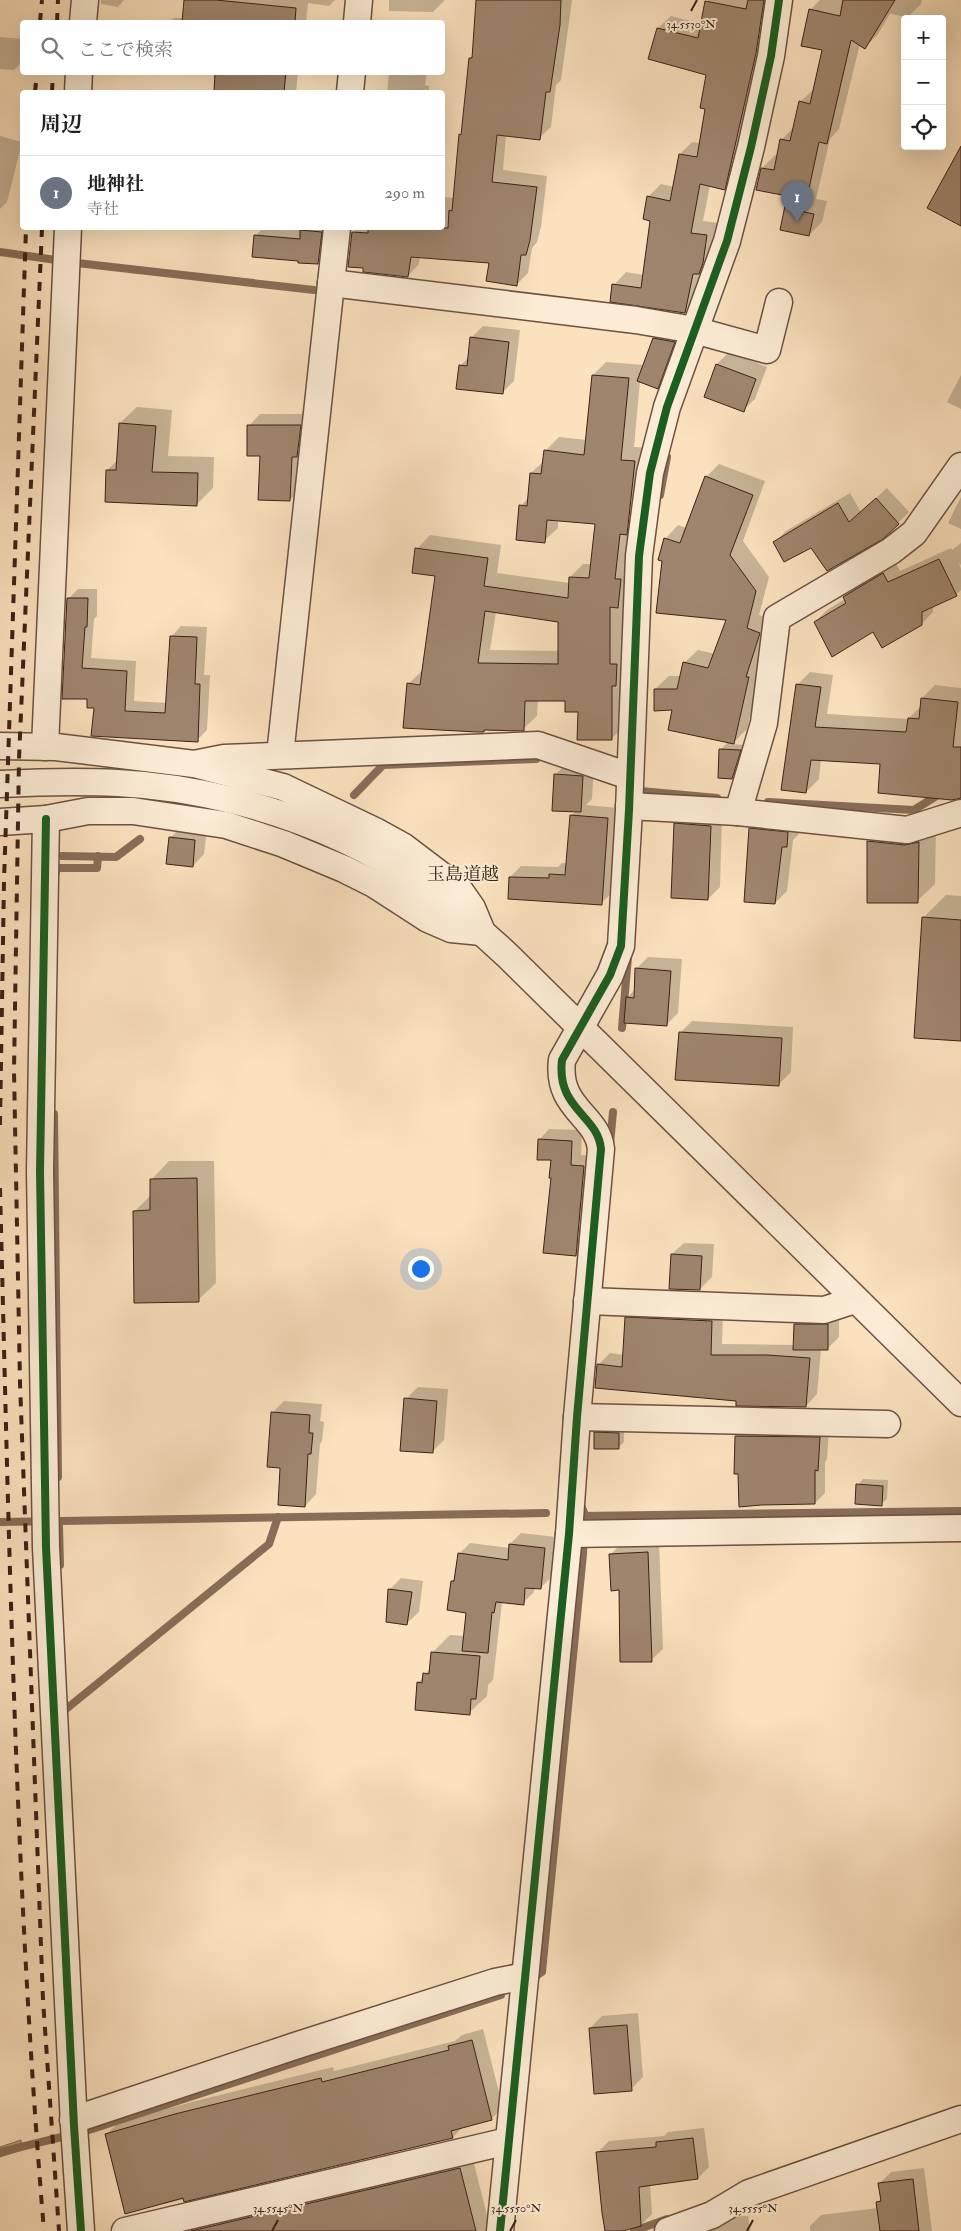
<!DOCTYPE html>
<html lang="ja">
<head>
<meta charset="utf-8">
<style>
  :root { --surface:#fff; --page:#f6f6f6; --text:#222; --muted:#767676; --line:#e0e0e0; --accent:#8f2418 }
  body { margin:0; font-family:"IM FELL Double Pica","Noto Serif JP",serif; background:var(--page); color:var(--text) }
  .controls { position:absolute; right:15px; top:15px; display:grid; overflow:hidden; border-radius:5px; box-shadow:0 5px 20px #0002 }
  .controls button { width:45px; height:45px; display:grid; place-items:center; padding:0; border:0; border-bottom:1px solid var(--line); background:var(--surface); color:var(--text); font:25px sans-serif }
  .you { position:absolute; left:420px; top:1268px; width:18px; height:18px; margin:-12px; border:4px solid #fff; border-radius:50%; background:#1a73e8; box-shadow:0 0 0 8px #1a73e833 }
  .badge { display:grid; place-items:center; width:32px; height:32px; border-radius:50%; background:var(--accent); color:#fff; font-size:16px; font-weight:700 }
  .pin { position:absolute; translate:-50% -41px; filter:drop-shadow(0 1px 2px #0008) }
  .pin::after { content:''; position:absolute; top:26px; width:18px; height:15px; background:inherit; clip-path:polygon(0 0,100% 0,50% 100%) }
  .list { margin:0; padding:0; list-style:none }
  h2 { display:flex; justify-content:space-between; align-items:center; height:65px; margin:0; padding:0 20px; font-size:21px }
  h2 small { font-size:16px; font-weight:400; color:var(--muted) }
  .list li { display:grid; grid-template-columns:32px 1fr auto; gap:15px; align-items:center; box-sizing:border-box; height:75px; padding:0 20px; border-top:1px solid var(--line) }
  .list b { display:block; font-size:19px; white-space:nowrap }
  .list p { margin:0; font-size:16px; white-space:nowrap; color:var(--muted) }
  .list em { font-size:16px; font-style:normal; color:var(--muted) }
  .icon { flex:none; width:28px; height:28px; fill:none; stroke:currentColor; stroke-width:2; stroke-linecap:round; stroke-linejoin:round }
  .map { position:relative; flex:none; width:961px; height:2231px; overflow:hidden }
  .search { position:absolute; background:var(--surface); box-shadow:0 5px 20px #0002; left:20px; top:20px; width:425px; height:55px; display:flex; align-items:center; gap:12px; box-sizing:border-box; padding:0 18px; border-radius:5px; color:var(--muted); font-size:19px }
  .panel { position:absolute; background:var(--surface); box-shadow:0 5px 20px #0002; left:20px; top:90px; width:425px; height:140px; border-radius:5px }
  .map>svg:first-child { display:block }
</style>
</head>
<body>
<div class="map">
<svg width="961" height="2231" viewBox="0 0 961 2231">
  <rect width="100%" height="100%" fill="#fbe1be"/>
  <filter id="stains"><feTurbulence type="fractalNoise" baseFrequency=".004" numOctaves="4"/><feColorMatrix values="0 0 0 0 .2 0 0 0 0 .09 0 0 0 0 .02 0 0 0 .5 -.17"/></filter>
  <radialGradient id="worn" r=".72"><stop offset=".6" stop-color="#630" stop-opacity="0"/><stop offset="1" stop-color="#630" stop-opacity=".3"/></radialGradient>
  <polygon fill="#baa085" stroke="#886d59" points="21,2140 22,2150 0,2157 0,2147"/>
  <g fill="#0003" fill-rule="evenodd">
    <polygon points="101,0 124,0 118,7 101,4"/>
    <polygon points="185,0 335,0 329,6 308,3 306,22 169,22 174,18 183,18"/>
    <polygon points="389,0 445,0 433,12 389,11"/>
    <polygon points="477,0 572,0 561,80 556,85 551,127 539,138 506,135 503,170 547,176 541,227 537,242 532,248 528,273 516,285 491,262 420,256 419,264 408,276 353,232 358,228 442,228 442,197 455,198 470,58 473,55"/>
    <polygon points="708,0 775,0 737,176 724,188 710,185 703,221 719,223 697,299 685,312 614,285 626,272 644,275 652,220 648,197 661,184 674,187 680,154 692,142 700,143 706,108 708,74 658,28 671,16 702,24"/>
    <polygon points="820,0 922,0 921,4 908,17 890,14 878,34 865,47 860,44 839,129 830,139 816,199 827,201 822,222 809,235 789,195 762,168 775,155 778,156 782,139 795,126 800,102 814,89 823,49 810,10"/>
    <polygon points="0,37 22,39 22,62 14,70 0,69"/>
    <polygon points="217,72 298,72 296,92 215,92"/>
    <polygon points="389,72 427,72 425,85 429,86 429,92 387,92"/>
    <polygon points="0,136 22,142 7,202 0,209"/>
    <polygon points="172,228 197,228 195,229"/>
    <polygon points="263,228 333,228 331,250 318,263 300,259 255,236"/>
    <polygon points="483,326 520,330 514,381 502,393 460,366 469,357 471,338"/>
    <path d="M666 327 685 330 669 376 657 388 640 381 634 447 648 448 631 593 623 601 625 726 611 739 566 700H538L537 716 523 729H486L484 731 408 684 423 670 437 575 417 549 430 535 501 545 497 573 570 583V577L583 564H592L596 523 558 520V528L544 541 521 506 529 497 531 473 544 461 546 450 559 437 587 440 593 375 606 362 644 365 654 339ZM496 612 559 621V651L490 650Z"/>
    <polygon points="729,352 767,367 755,399 743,410 705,396 717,364"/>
    <polygon points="961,375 961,409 947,402"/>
    <polygon points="137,407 172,410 168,456 214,457 213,488 197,504 107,470 118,460 120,423"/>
    <polygon points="260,414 312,414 302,488 290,500 262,455 249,426"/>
    <polygon points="719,464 765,481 743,541 769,577 759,615 773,619 747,729 732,744 745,745 737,772 732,777 721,749 728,742 674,709 655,689 669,676 681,676 684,663 698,650 715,654 728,619 665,539 678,525 687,528 706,477"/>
    <polygon points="887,488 909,512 898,523 812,546 775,542 786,531 850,493 861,512"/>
    <polygon points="961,497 961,529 948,523"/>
    <polygon points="961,543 961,565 959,563 961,569 961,590 956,595 933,606 933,612 921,624 873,630 815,622 827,610 845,599 844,597 856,585 895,562 900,571 951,548 952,550"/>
    <polygon points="78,589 97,589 97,616 94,619 91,658 136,661 134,701 167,703 172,636 181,626 207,627 204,675 210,675 207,730 197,740 96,707 88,698 63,697 68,599"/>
    <polygon points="810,672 833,675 827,714 908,719 922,705 922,698 935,685 961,688 961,782 882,762 821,759 819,779 806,792 797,685"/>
    <polygon points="567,763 594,765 592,799 586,805 619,808 613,892 601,903 510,877 521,866 558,867 562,863 567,863 571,816 577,810 555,775"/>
    <polygon points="687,812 722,814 720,887 708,899 675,824"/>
    <polygon points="762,817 800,821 799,834 793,840 787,891 775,903 750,829"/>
    <polygon points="886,824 936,825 935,884 917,901 869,841"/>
    <polygon points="182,826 207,829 204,854 193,866 170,838"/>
    <polygon points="946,895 961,896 961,1040 923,918"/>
    <polygon points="648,957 682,959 678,1013 666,1025 627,998 635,989 636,969"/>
    <polygon points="692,1021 793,1027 791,1072 779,1084 680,1033"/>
    <polygon points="549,1129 582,1130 581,1155 594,1156 587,1244 576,1255 552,1177 552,1159 539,1140"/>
    <polygon points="169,1161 214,1161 216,1283 198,1300 135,1211 152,1194 152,1179"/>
    <polygon points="684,1243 714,1244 712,1277 700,1289 672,1254"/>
    <polygon points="638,1306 723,1310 722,1344 794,1345 795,1324 807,1313 839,1313 839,1337 827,1349 821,1349 817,1394 806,1406 737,1400 598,1365 610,1353 624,1355 626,1318"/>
    <polygon points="418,1387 448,1389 444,1440 432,1452 406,1399"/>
    <polygon points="284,1401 322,1404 320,1421 324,1422 322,1441 320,1444 316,1494 305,1506 282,1467 272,1413"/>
    <polygon points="746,1426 829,1428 827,1459 825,1462 825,1493 815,1503 736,1436"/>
    <polygon points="601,1427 624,1428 624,1442 618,1448 595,1433"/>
    <polygon points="863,1479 888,1480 887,1499 881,1504 858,1485"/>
    <polygon points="521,1533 556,1537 552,1577 540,1588 535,1587 534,1592 523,1603 504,1601 502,1603 493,1680 488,1685 487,1696 469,1713 418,1683 431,1667 432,1653 450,1635 465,1636 467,1611 452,1582 456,1577 459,1554 470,1543 510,1548 510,1544"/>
    <polygon points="659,1541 663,1649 651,1660 610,1555 622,1543"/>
    <polygon points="401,1578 423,1581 419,1612 407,1623 387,1610 389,1590"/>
    <polygon points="638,2013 643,2077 631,2089 590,2028 602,2016"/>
    <polygon points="483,2029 503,2108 491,2119 463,2127 453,2137 126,2213 107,2134 119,2122 188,2103 333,2067 334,2071 455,2041 462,2035"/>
    <polygon points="704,2128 709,2167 698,2178 650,2184 652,2214 641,2225 618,2231 606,2231 598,2152 609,2141 664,2136 668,2132"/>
    <polygon points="472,2156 491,2231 156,2231"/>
    <polygon points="924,2168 932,2231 810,2231 810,2226 821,2215 878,2208 878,2202 882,2198 880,2183 891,2172"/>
    <polygon points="748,2216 750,2231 707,2231 714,2223 731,2217"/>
  </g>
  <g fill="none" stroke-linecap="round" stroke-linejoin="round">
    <g stroke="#886d59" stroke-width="8">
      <polyline points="0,252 77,263 314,290"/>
      <polyline points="660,495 667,457"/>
      <polyline points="641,791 717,798"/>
      <polyline points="354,795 383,765 536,759"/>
      <polyline points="768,802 914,810 941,793 961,792"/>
      <polyline points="62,856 116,857 140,839"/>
      <polyline points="55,876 57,868 97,868 98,856"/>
      <polyline points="622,1028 628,957"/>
      <polyline points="54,1114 58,1477"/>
      <polyline points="610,1144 613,1112"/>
      <polyline points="581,1516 961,1511"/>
      <polyline points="0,1522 546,1513"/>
      <polyline points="59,1526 60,1565"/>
      <polyline points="60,1714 269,1544 278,1517"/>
      <polyline points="536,1976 542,1972 583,1554 585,1515 581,1505"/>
      <polyline points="0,2152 86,2131 501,1995"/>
      <polyline points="634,2231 667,2219"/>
    </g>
  </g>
  <g fill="#9f856e" stroke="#3c2117" fill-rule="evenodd">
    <polygon points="184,0 216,0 296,8 295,22 182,22"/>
    <polygon points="476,0 561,0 560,25 550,92 546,92 540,140 497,135 492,182 537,187 530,240 526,255 521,255 517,286 486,281 489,263 411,257 408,277 363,272 363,268 348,267 352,232 368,233 368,228 448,228 449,210 452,211 459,134 461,135 469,58 472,58"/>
    <polygon points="748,0 764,0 756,53 725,190 700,184 691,233 707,235 703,263 699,274 693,274 685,313 610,302 612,284 641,288 650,221 643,219 647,196 670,201 679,154 697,157 705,109 700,108 706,75 648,59 657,28 698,38 705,1 746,9"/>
    <polygon points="843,0 895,0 865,49 851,40 827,144 819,142 804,212 814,214 809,236 780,230 787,196 756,190 761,168 774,170 780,139 790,141 799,101 810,104 822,50 801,46 809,9 840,16"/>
    <polygon points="215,72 286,72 284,92 214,92"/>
    <polygon points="961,146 961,226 927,208"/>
    <polygon points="300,230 322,232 318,264 298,263 298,261 252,257 254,235 300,239"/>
    <polygon points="470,337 509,342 503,394 456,389 459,365 467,366"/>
    <polygon points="653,338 675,342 658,389 637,381"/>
    <polygon points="716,364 756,379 744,412 704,397"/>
    <path d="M592 375 629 378 621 460 635 461 627 535 620 534 615 579H621L618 608 610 607V664H617L616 686H612V740H577L578 712H565V701H525L524 731 484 730V732H477L403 728 407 683 420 685 435 576 412 573 415 548 488 558 484 586 568 598 569 577 589 578 595 524 547 520 545 543 516 540 519 505 527 506 530 473 541 474 544 450 584 455ZM485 611 558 622V664L478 663Z"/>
    <polygon points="119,423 156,426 152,472 198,473 197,506 105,502 106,470 116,470"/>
    <polygon points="247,425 301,425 297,457 292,457 290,501 258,500 260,456 247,456"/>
    <polygon points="705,476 753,495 730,555 756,591 747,628 760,633 746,677 749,677 734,744 668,730 672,710 654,711 654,689 677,689 683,662 708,668 726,620 656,613 662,561 658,560 664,538 680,543"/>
    <polygon points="876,498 899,524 883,539 827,571 811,548 784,562 773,542 838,503 849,522"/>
    <polygon points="939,559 957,596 922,612 922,625 882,648 873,632 832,657 814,622 846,603 843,597 883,573 888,582"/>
    <polygon points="67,598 88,598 87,627 85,627 82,668 127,671 125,711 165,713 170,636 197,637 195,684 200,684 198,742 91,736 94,708 87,708 87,699 62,699"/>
    <polygon points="796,684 821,687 815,727 906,732 908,718 919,719 921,698 958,702 953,747 961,747 961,798 952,800 878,793 880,764 811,760 806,793 781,790"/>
    <polygon points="719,749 741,750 732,779 718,778"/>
    <polygon points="554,774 583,776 581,812 552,811"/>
    <polygon points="570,815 608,818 602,905 508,899 509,877 549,878 549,874 565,875"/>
    <polygon points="674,823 711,826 708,900 671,898"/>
    <polygon points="749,828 788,832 787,847 782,847 775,904 744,902"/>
    <polygon points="169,837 195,840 193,867 166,864"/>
    <polygon points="867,841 905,845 919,842 918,903 867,903"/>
    <polygon points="922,917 961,920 961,1041 914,1038"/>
    <polygon points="635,968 671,971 667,1026 624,1023 626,997 634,998"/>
    <polygon points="679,1032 782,1038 779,1086 675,1080"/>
    <polygon points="538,1139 572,1141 571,1165 584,1166 576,1256 543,1253 551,1178 549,1178 551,1160 537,1160"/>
    <polygon points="197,1178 199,1302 134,1303 133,1211 150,1210 150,1179"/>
    <polygon points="671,1254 702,1256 700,1290 669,1289"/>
    <polygon points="625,1317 712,1321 711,1355 767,1355 810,1358 806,1407 736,1406 736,1401 595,1388 597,1364 622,1367"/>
    <polygon points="794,1324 828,1324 828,1350 793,1350"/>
    <polygon points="404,1398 437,1401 433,1453 400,1451"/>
    <polygon points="271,1412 310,1415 309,1433 313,1433 311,1454 308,1454 305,1507 278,1505 280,1468 267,1467"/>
    <polygon points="594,1432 619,1433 619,1449 594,1449"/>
    <polygon points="735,1436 820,1437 818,1471 815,1470 815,1504 761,1505 739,1507 738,1474 734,1474"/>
    <polygon points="856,1484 883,1486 882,1506 855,1504"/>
    <polygon points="509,1544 545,1548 541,1589 525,1588 524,1605 496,1602 494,1613 492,1612 488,1653 462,1651 466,1613 447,1610 451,1581 454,1581 458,1553 508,1560"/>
    <polygon points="648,1552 652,1662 620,1662 619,1590 611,1591 609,1554"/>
    <polygon points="388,1589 412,1592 407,1625 386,1622"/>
    <polygon points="431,1652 480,1656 476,1699 471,1699 470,1715 415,1710 417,1682 422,1683 423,1673 429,1674"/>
    <polygon points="627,2025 632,2091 594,2094 589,2028"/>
    <polygon points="472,2040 492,2120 451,2131 453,2138 184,2202 183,2198 125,2214 105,2134 175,2114 321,2078 322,2082 449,2050 448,2046"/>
    <polygon points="693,2138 698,2179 639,2187 641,2226 623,2231 605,2231 602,2213 596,2152 656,2147 656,2142"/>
    <polygon points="460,2168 476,2231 191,2231"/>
    <polygon points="913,2179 919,2231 880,2231 876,2202 881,2201 878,2183"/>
  </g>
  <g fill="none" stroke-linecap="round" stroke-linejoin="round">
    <defs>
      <g id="minor">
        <polyline points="83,22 85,0"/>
        <polyline points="357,22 359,0"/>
        <polyline points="78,92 79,72"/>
        <polyline points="350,92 352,72"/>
        <polyline points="331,283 636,320 694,330 767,350 779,302"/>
        <polyline points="0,746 56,747 194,764 224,758 538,745 629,776"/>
        <polyline points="45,747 68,228"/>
        <polyline points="280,755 337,228"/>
        <path d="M0 784C39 782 79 781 118 783 195 787 275 807 345 840 405 868 460 911 508 956L961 1403"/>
        <polyline points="629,806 738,812 907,830 961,813"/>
        <polyline points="738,812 764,723 777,618 891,551 914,533 961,466"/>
        <polyline points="46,819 40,1171 46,1547 74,2126 81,2231"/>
        <polyline points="0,822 46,819 88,811 133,811 226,825 284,844 344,869 374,884 428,919 451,929 482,932 472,908 458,888 404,847 375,831 283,787 194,764"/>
        <polyline points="587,1301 824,1310 855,1300"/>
        <polyline points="577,1417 887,1424"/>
        <polyline points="569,1534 961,1528"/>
        <polyline points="73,2120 298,2045 495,1982 525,1976"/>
        <polyline points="125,2231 508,2141"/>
        <path d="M500 2231 569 1534 577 1417 601 1149C598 1115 556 1109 562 1060L610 975 621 946 629 810 639 556 650 473 667 407 727 241 751 147 771 56 779 0"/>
        <polyline points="668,2231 712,2215 749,2193 961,2119"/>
      </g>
    </defs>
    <use href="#minor" stroke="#6c5141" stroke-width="29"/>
    <use href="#minor" stroke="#fcecd5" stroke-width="26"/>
    <g stroke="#3c2117" stroke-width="4" stroke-dasharray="9 9" stroke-linecap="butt">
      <polyline points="40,22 42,0"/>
      <polyline points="57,22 58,0"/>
      <polyline points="35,92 37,72"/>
      <polyline points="52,92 53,72"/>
      <polyline points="42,228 19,759 14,1071 20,1383 43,2000 59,2231"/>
      <polyline points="0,1125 4,881 26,228"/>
      <path d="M0 1188C9 1536 15 1884 44 2231"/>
    </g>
    <defs>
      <g id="cycleway">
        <polyline points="46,819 40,1171 46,1547 74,2126 81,2231"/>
        <path d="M500 2231 569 1534 577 1417 601 1149C598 1115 556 1109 562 1060L610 975 621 946 629 810 639 556 650 473 667 407 727 241 751 147 771 56 779 0"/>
      </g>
    </defs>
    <use href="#cycleway" stroke="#fcecd5" stroke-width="11"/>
    <use href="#cycleway" stroke="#1b5e20" stroke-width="8"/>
  </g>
  <path fill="none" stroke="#3c2117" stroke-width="2" d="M691 11 697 0M272 2231 278 2220M510 2231 516 2220M747 2231 753 2220"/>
  <g text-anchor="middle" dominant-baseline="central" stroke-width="4" stroke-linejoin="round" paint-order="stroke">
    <g font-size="18" fill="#3c2117" stroke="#fcecd5">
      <text x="463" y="874">玉島道越</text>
    </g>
  </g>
  <g font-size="12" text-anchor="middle" fill="#3c2117" stroke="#fcecd5" stroke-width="4" stroke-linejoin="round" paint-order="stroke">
    <text x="691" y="28">34.5530°N</text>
    <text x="278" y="2212">34.5545°N</text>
    <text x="516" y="2212">34.5550°N</text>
    <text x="753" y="2212">34.5555°N</text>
  </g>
  <rect width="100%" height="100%" filter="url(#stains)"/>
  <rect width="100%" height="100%" fill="url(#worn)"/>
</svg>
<div class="controls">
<button>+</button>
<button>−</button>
<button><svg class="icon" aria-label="locate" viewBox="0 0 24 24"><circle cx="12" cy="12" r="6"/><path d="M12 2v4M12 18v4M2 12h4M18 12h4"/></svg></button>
</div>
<div class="you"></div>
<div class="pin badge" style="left:797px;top:222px;background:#6b7280">1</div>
<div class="search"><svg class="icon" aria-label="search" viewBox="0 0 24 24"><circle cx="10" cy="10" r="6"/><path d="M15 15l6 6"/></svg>ここで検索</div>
<section class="panel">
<h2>周辺<small></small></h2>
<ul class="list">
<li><span class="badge" style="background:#6b7280">1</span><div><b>地神社</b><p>寺社</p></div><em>290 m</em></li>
</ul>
</section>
</div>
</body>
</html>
